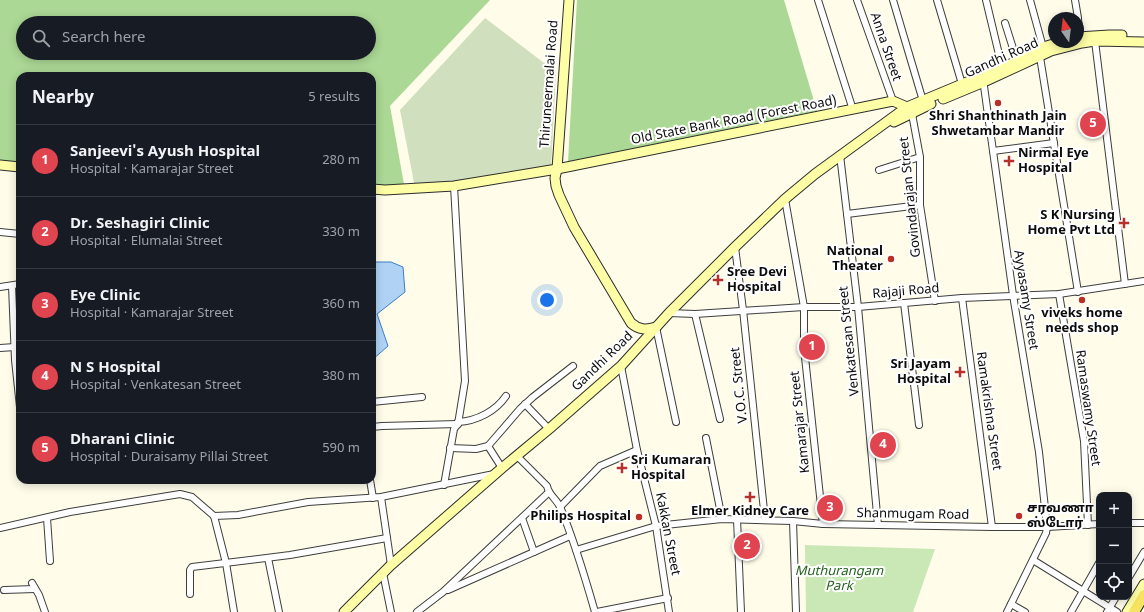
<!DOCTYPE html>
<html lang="en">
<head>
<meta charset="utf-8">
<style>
  :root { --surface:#171b24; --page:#20242c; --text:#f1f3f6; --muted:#9ea1a6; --line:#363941; --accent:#d89b98 }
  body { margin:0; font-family:Georgia,"Noto Sans Tamil",serif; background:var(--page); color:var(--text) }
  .controls { position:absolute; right:12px; bottom:12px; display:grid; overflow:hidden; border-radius:8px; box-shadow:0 2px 10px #0003 }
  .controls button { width:36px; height:36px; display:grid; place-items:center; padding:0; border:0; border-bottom:1px solid var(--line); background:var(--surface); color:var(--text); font:20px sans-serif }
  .compass { position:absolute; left:1048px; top:12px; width:36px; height:36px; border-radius:50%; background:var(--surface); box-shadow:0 2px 10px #0003; rotate:346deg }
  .you { position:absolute; left:547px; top:300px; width:14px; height:14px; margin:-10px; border:3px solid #fff; border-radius:50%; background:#1a73e8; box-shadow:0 0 0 6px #1a73e833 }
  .badge { display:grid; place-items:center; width:26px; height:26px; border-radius:50%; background:var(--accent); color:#fff; font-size:13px; font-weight:700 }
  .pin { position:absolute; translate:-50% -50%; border:2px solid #fff; box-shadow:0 1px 4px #0006 }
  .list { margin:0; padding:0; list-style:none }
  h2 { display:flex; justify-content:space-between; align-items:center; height:52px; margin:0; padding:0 16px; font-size:17px }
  h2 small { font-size:13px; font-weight:400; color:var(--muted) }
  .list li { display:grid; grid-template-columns:26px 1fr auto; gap:12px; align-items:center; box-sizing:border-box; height:72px; padding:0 16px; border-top:1px solid var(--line) }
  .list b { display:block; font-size:15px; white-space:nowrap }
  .list p { margin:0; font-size:13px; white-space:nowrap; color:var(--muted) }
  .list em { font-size:13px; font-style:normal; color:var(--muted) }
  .icon { flex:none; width:22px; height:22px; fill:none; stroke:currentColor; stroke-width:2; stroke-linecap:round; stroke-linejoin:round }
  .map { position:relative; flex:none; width:1144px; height:612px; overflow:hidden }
  .search { position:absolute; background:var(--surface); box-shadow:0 2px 10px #0003; left:16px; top:16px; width:360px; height:44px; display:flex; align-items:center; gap:10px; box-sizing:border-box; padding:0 14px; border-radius:22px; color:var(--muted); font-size:15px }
  .panel { position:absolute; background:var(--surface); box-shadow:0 2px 10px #0003; left:16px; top:72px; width:360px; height:412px; border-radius:12px }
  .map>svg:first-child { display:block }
</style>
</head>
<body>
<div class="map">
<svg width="1144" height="612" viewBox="0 0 1144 612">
  <rect width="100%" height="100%" fill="#fffdea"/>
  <polygon fill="#c9e8b5" points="805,545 935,549 913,612 806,612"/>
  <g fill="#abd894" fill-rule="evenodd">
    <path d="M0 0H490L390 106 405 190 372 188V76H20V163L0 161ZM23 23H369V53H23Z"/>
    <polygon points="577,0 784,0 817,111 568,162"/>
  </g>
  <polygon fill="#d0dfbd" points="485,18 556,72 551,168 415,188 400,110"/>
  <polygon fill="#b0d3f5" stroke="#387fcb" points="372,262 391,262 403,267 405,292 377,314 388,346 372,360"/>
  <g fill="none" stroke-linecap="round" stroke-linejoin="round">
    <defs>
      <g id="street">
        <polyline points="818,0 853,110"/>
        <polyline points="857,0 893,101"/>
        <polyline points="893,0 923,101"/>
        <polyline points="937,0 962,84"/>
        <polyline points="986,0 1002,67"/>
        <polyline points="1030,0 1044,51"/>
        <polyline points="1075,0 1078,18"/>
        <polyline points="1078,20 1081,36"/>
        <polyline points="1005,23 1017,61"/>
        <polyline points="1095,41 1125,284"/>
        <polyline points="1040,57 1078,292"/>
        <polyline points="983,79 1013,295 1039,452 1047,527 1046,533 1007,612"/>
        <polyline points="912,114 920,157 920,205 935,301"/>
        <polyline points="993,151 1054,143"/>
        <polyline points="840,155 858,307 878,525"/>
        <polyline points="879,170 920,157"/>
        <polyline points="785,199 804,307 804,348 823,524"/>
        <polyline points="847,214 920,205"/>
        <polyline points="0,232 20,234"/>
        <polyline points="735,247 743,310 765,520"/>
        <polyline points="12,286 15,360 20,407"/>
        <polyline points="0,287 20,284"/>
        <polyline points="1059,294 1084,441 1088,525"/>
        <polyline points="962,298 992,527"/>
        <polyline points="904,303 919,425"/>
        <polyline points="669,313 695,314 804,307 858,307 962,298 1059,294 1144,281"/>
        <polyline points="695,314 720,419"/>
        <polyline points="656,327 676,422"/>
        <polyline points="0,348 15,347"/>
        <polyline points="621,366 637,450 656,526 669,612"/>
        <polyline points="372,402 422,397"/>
        <polyline points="525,404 549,429"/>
        <path d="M458 422C477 421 496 411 506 396"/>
        <polyline points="372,427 382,426 458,424"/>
        <polyline points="706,438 722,519"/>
        <polyline points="488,446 502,468"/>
        <polyline points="450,448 476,449 488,446 520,409 533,397 573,366"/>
        <path d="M517 456 547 486C549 496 558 500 561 509 575 543 585 577 595 612"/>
        <polyline points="370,480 373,498"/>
        <polyline points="444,485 454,429 458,424 465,381 454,186"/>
        <polyline points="381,497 391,565"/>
        <polyline points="560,507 600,466 637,450"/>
        <polyline points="214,516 226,563 234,612"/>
        <polyline points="47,518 50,561"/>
        <polyline points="522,518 534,552"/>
        <polyline points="737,519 741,612"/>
        <polyline points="793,521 796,612"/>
        <polyline points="1129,523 1144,523"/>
        <polyline points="0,528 70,512 180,494 192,497 214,516 238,515 308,502 381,497 494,474"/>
        <polyline points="576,550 656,526 722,519 793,521 823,524 992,527 1047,527 1099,524"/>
        <polyline points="268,558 279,612"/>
        <polyline points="1033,560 1117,612"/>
        <polyline points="383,573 391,612"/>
        <polyline points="1129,577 1144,552"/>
        <polyline points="32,583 39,595 45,612"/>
        <polyline points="4,590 35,589"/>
        <polyline points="448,590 570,536"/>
        <polyline points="190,594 190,570 192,567 290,555 387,538"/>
        <polyline points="1011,604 1025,612"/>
        <polyline points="417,612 443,592 548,493"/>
        <polyline points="597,612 668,598"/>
        <polyline points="1071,612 1099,563"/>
        <polyline points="1107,612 1116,597"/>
      </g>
      <g id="secondary">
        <path d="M569 0 557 169 555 178 556 186 559 195 574 227 631 323C639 330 646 330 656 327"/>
        <polyline points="1078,37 1109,35 1122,35"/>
        <polyline points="943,99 984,82 1051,51 1082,43 1095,41 1144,42"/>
        <polyline points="894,122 931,104"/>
        <polyline points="0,165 20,167"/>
        <polyline points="372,189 385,190 454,186 557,169 893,101 907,107 912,114"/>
        <polyline points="344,612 391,565 502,468 549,429 621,366 669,313 735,247 785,199 815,174 907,107 1015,62 1043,47 1060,42"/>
        <polyline points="1127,612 1144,584"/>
      </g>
      <polyline id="primary" points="1134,612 1144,595"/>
    </defs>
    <use href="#street" stroke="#3e3e3e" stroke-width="8"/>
    <use href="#secondary" stroke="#2d2d2d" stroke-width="11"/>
    <use href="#primary" stroke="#1c1c1c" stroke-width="12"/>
    <use href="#street" stroke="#fff" stroke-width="6"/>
    <use href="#secondary" stroke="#fefea6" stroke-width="9"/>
    <use href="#primary" stroke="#f7e362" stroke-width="10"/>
  </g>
  <g fill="#b93026" stroke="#fff" stroke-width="1.5">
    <circle cx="998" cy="103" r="4"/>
    <path d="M1007 155h4v4h4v4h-4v4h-4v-4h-4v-4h4z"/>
    <path d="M1122 217h4v4h4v4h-4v4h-4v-4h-4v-4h4z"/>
    <circle cx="891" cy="259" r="4"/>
    <path d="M716 274h4v4h4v4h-4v4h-4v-4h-4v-4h4z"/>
    <circle cx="1082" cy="300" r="4"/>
    <path d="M958 366h4v4h4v4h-4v4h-4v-4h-4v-4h4z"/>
    <path d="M620 462h4v4h4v4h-4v4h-4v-4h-4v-4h4z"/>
    <path d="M748 491h4v4h4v4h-4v4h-4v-4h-4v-4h4z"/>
    <circle cx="1019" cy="516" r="4"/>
    <circle cx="639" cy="517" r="4"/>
  </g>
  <g text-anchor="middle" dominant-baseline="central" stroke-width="4" stroke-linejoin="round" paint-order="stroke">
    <g font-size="13" fill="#0b0b0b" stroke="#fff">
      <text transform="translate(885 47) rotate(71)">Anna Street</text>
      <text transform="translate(1002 59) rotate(-24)">Gandhi Road</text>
      <text transform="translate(550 84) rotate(-86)">Thiruneermalai Road</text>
      <text transform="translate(734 121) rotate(-11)">Old State Bank Road (Forest Road)</text>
      <text transform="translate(911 197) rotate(-96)">Govindarajan Street</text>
      <text transform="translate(906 292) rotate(-5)">Rajaji Road</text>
      <text transform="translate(1025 300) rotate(81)">Ayyasamy Street</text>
      <text transform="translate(850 341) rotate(-96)">Venkatesan Street</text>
      <text transform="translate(603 362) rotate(-44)">Gandhi Road</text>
      <text transform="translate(740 385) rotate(-96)">V.O.C. Street</text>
      <text transform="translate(1087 408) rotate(82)">Ramaswamy Street</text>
      <text transform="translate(988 411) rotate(82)">Ramakrishna Street</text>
      <text transform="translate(801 422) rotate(-96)">Kamarajar Street</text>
      <text transform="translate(913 515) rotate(1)">Shanmugam Road</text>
      <text transform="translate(667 534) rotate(79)">Kakkan Street</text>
    </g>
    <g font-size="13" font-weight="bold" fill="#0b0b0b" stroke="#fff" text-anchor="start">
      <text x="998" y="117" text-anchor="middle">Shri Shanthinath Jain<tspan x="998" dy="15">Shwetambar Mandir</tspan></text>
      <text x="1018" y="154">Nirmal Eye<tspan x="1018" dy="15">Hospital</tspan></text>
      <text x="1115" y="216" text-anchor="end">S K Nursing<tspan x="1115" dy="15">Home Pvt Ltd</tspan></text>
      <text x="883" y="252" text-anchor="end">National<tspan x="883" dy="15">Theater</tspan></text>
      <text x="727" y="273">Sree Devi<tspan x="727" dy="15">Hospital</tspan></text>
      <text x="1082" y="314" text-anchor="middle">viveks home<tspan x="1082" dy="15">needs shop</tspan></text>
      <text x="951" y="365" text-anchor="end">Sri Jayam<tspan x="951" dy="15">Hospital</tspan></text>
      <text x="631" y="461">Sri Kumaran<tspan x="631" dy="15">Hospital</tspan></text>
      <text x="1027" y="509">சரவணா<tspan x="1027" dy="15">ஸ்டோர்</tspan></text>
      <text x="750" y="512" text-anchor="middle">Elmer Kidney Care</text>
      <text x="631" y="517" text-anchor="end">Philips Hospital</text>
    </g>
    <g font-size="13" font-style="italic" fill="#24611d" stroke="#fff">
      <text x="839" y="572">Muthurangam<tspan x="839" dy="15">Park</tspan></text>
    </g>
  </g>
</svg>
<div class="controls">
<button>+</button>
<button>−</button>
<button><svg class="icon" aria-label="locate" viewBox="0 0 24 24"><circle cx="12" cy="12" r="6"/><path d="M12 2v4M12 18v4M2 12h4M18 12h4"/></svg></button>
</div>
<svg class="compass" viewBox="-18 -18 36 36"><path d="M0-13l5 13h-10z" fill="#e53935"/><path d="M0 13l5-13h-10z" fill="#9ea1a6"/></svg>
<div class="you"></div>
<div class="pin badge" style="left:812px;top:347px;background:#e0444e">1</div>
<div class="pin badge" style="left:747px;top:546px;background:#e0444e">2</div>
<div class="pin badge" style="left:830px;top:508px;background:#e0444e">3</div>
<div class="pin badge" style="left:883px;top:445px;background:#e0444e">4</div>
<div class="pin badge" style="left:1093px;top:124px;background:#e0444e">5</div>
<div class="search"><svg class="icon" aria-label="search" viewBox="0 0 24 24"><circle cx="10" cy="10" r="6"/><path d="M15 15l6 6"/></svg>Search here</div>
<section class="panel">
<h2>Nearby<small>5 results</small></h2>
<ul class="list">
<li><span class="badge" style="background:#e0444e">1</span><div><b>Sanjeevi's Ayush Hospital</b><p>Hospital · Kamarajar Street</p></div><em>280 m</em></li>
<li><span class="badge" style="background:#e0444e">2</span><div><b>Dr. Seshagiri Clinic</b><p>Hospital · Elumalai Street</p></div><em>330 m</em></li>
<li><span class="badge" style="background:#e0444e">3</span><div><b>Eye Clinic</b><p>Hospital · Kamarajar Street</p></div><em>360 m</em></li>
<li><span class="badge" style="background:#e0444e">4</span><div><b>N S Hospital</b><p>Hospital · Venkatesan Street</p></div><em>380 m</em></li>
<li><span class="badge" style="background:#e0444e">5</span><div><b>Dharani Clinic</b><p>Hospital · Duraisamy Pillai Street</p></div><em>590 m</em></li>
</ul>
</section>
</div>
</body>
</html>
